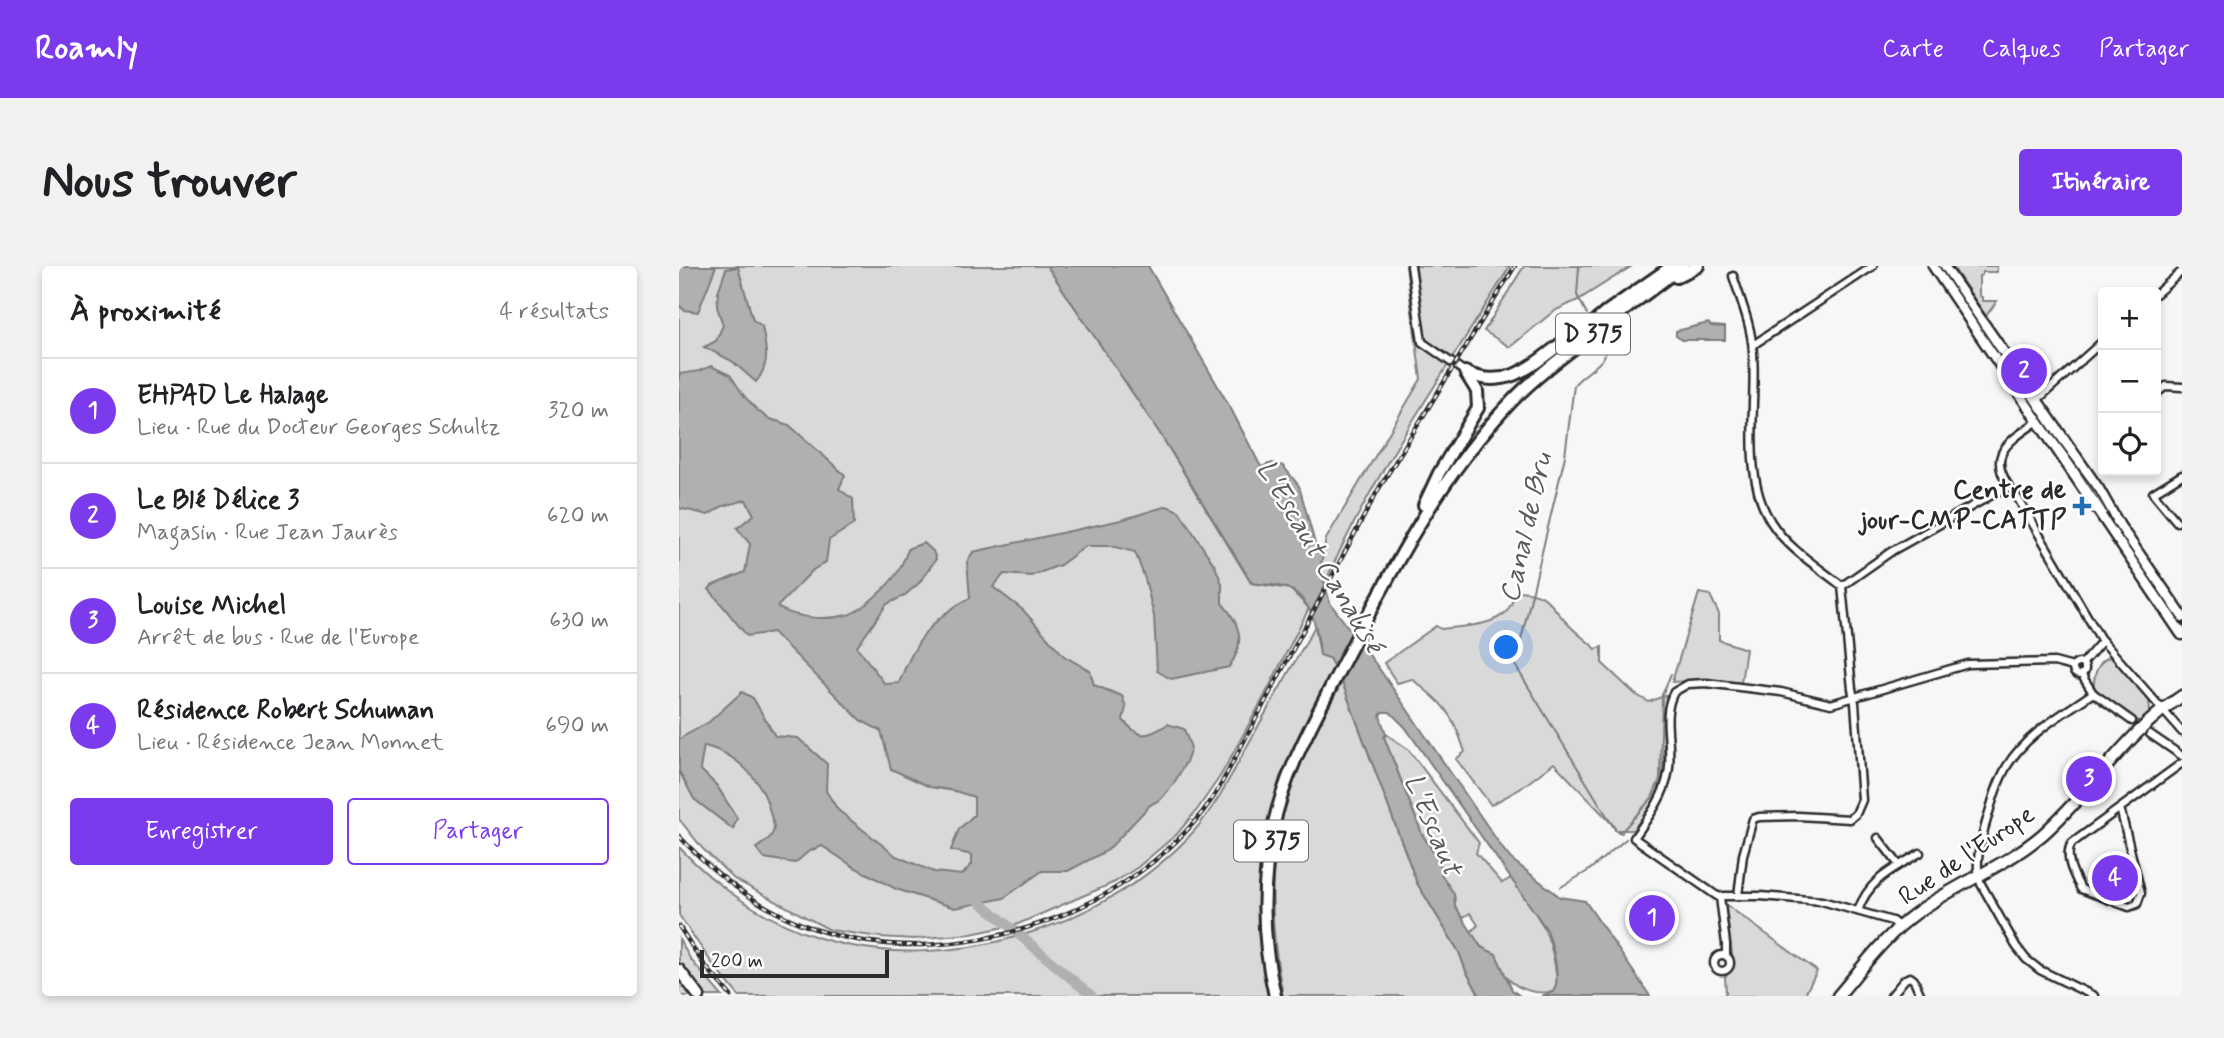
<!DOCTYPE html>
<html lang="fr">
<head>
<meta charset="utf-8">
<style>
  :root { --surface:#fff; --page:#f2f2f2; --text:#202124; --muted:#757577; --line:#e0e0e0; --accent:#7c3aed }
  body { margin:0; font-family:Mynerve,sans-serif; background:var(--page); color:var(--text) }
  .controls { position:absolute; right:21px; top:21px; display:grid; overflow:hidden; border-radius:7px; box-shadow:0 4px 10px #0003 }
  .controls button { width:63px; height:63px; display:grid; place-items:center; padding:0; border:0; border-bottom:2px solid var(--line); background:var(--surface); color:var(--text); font:35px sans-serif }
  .scale { position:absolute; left:21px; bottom:18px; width:189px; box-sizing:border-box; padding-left:7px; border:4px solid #2b2b2b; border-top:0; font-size:19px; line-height:24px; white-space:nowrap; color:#2b2b2b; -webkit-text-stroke:5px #fff; paint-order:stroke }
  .you { position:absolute; left:828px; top:382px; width:24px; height:24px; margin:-18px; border:5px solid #fff; border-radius:50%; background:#1a73e8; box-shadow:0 0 0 10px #1a73e833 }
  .badge { display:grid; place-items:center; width:46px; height:46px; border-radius:50%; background:var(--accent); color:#fff; font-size:23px; font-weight:700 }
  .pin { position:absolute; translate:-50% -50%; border:4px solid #fff; box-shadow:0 2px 7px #0006 }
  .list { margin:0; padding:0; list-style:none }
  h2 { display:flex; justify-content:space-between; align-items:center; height:91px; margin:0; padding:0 28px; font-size:30px }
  h2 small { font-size:23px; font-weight:400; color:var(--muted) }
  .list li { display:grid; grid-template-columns:46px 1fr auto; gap:21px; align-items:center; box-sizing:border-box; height:105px; padding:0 28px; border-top:2px solid var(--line) }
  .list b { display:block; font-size:26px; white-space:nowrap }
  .list p { margin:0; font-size:23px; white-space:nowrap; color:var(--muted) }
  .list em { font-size:23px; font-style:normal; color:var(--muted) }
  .actions { display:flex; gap:14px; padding:21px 28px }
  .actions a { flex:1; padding:16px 0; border:2px solid var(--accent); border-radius:7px; text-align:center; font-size:24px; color:var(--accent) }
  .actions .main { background:var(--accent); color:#fff }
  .icon { flex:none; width:38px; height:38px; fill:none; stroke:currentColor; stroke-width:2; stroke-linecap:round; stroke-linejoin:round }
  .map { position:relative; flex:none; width:1503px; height:730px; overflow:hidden; border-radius:7px }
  header { display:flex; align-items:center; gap:42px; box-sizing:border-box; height:98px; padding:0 35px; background:var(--accent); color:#fff }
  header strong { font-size:33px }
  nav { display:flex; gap:38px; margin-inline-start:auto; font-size:24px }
  .intro { display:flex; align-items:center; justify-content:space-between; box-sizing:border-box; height:168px; padding:0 42px }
  h1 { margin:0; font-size:49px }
  .button { padding:18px 32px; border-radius:7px; background:var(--accent); color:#fff; font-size:24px; font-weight:700 }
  main { display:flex; gap:42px; padding:0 42px }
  aside { flex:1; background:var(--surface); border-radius:7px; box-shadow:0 4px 10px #0003 }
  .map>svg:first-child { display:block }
</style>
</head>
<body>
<header>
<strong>Roamly</strong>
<nav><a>Carte</a><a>Calques</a><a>Partager</a></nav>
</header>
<div class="intro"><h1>Nous trouver</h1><a class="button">Itinéraire</a></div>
<main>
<aside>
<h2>À proximité<small>4 résultats</small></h2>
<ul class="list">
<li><span class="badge">1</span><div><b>EHPAD Le Halage</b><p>Lieu · Rue du Docteur Georges Schultz</p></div><em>320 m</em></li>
<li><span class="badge">2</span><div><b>Le Blé Délice 3</b><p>Magasin · Rue Jean Jaurès</p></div><em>620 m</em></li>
<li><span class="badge">3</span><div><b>Louise Michel</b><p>Arrêt de bus · Rue de l'Europe</p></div><em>630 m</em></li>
<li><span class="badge">4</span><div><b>Résidence Robert Schuman</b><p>Lieu · Résidence Jean Monnet</p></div><em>690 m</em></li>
</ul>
<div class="actions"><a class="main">Enregistrer</a><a>Partager</a></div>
</aside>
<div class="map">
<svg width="1503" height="730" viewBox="0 0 1503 730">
  <rect width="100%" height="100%" fill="#f7f7f7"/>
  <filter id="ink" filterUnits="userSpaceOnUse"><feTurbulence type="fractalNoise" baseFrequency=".0143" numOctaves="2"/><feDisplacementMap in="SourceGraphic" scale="14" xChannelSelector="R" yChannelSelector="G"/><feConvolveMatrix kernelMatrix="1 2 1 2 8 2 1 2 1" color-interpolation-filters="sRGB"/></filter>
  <g filter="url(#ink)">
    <g fill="#d9d9d9" stroke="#828282" stroke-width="2">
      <polygon points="0,0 368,0 480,166 572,317 611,323 630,342 585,431 542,509 518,544 498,568 459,601 436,616 339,658 292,668 235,673 200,671 151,664 55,613 24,583 0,553"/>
      <path d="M727 0H831C768 104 695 205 646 317L641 301 647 273 742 113Z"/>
      <polygon points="845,0 953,0 899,34 875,45 831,81 805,65"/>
      <polygon points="1273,0 1318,0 1318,6 1304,6 1303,9 1300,10 1300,30 1303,31 1303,35 1318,35 1307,50"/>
      <path d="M837 325C870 326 868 336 887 356 896 366 907 374 917 383L923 381V397L956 428 970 436 987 429 983 515 975 535 954 564H936V561L875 497 841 523 812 539 777 493 786 486C773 445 765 439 733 413L718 417 705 397 757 360 762 363C782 360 813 361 828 345 832 340 835 331 837 325Z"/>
      <polygon points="1020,327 1031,329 1040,348 1040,374 1067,383 1062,417 1030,414 993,416"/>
      <path d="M636 360 641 388 650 392 658 406 601 511 584 580 579 637 582 683 590 730H60L32 696 0 649V581C38 622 87 655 141 672 265 711 429 662 515 565 538 539 554 506 571 475 592 437 614 399 636 360Z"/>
      <path d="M1430 391 1434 392 1470 434 1471 447 1466 454 1459 455 1415 423C1414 411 1418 396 1430 391Z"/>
      <path d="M663 416 738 617 780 686 787 705 801 730H604C593 674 588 616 601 559 612 508 639 461 663 416Z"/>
      <path d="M707 468 729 483 800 577 797 587 823 617 832 612C854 644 870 660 876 700 877 710 880 717 874 726 837 730 824 710 808 685L802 681 792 666 799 659 791 647 783 652 776 640 775 628 763 610 761 597 743 568 705 471Z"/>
      <polygon points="1046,638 1138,705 1125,730 1044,730 1047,727 1046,711 1053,702 1054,695"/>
      <polygon points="0,673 12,694 43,730 0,730"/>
    </g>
    <g fill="#b0b0b0" stroke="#7b7b7b" stroke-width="2">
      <polygon points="0,0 37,0 19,46 5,44 0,39"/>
      <path d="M368 0H469L551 141 582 201 593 197 604 200 620 220 638 285 646 283 641 301 651 337 699 401 824 583 832 593 881 631 906 635 971 730H863L874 726C883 713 873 679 868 664L726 461 711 446H703L701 450 707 468 705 471 743 568 761 597 763 610 775 628 776 640 802 681 817 688 833 724 841 730H801L787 705 780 686 738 617 663 416 650 392 641 389C639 366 634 336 612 324 602 318 584 319 573 317L480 166Z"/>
      <path d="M59 1 74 54 83 60C87 83 92 97 77 116L53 95 25 81 37 75 44 59 38 41 39 26 47 3Z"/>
      <polygon points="1029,57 1032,60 1046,61 1046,74 1003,74 997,70 997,65"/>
      <path d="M32 100 51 109 66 131 77 143 88 152 110 159 166 209 160 223 174 233 175 258 150 274 147 296 134 304 98 341C117 352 146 355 168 349 182 346 210 319 218 307 223 300 226 290 230 282L245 277 254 285 257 293 240 317 225 330 208 338 178 381 206 418 220 417C235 377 253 351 291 332L288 296 294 286 442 254 488 240 500 245 536 300 543 318V337C562 359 567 376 550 401L492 413 478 405 475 350 466 313 456 286 432 280H407L381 299 352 310 325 308 314 321 344 344 385 390 411 405 415 419 443 430 447 441 444 454C461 474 468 471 489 458L505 463 512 482 508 494 494 519 482 533 471 539 429 584 389 605H363L325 632 276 642 217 623 175 601 143 580 129 586 116 597 85 592 77 582C85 577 94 572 95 562 95 558 92 551 91 546 84 514 57 487 25 480L21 503 38 520 58 552 54 563 15 533 0 505V473L30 456 63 426 74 432 96 470 119 472 148 498 147 525 159 544 217 590 255 606 283 609 293 598V589L272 584 280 563 295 549V531L276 525 251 521 212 503 202 465 181 454 94 366 68 370 30 323 34 319 66 306 71 278 58 262 75 249 67 234 44 240 29 249 0 242V108L20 105Z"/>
    </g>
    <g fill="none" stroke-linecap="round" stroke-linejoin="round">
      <g stroke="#7b7b7b" stroke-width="2">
        <polyline points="900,0 898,29 908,48"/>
        <path d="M925 73 928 80C928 98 905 106 895 119L886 190 836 399 937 565 943 567"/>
        <polyline points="943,565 973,532 981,513 983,429 992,408"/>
        <polyline points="882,621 909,605 947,573"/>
      </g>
      <polyline stroke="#b0b0b0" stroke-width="10" points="300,635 413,730"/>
      <defs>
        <g id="street">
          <polyline points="732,0 743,76 786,106"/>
          <path d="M1054 10C1062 35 1073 61 1074 87 1078 139 1062 210 1092 256 1108 282 1139 301 1163 320"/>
          <polyline points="1477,28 1503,5"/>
          <polyline points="1074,79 1194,0"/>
          <polyline points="1477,128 1487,120 1503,121"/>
          <polyline points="1356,136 1424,75"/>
          <path d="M1359 155C1324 179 1305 191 1338 231L1421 372 1503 466"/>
          <polyline points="1498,256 1474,227 1503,209"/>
          <polyline points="1163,320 1213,285 1329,220"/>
          <circle cx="1400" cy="403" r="6"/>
          <polyline points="1403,398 1423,375"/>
          <polyline points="1402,408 1414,427 1453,455"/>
          <path d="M1414 427C1384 448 1347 468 1328 500 1317 519 1312 540 1306 560 1301 579 1295 599 1302 618L1337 680 1347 693 1361 704 1415 730"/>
          <polyline points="1471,468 1503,490"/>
          <path d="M1441 542 1462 627 1458 638 1450 641 1402 623C1395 610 1384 589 1393 577L1503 497"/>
          <polyline points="1199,572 1220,599"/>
          <polyline points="1059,630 1064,589 1074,553 1080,551 1119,550 1171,553 1177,548 1183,534 1176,437 1173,423 1163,320"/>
          <polyline points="1041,631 1047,678 1047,689"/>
          <path d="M1179 645C1189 614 1214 603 1241 587"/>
          <path d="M1221 661 1213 655 1143 635 1081 630H1038L955 572C968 553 985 532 989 508 995 481 981 451 995 426L1009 418 1027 417 1102 426 1152 438 1289 398 1375 396 1394 401"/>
          <circle cx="1043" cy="697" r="8"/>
          <polyline points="1212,730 1226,713 1231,711 1235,714 1242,730"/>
        </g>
        <g id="secondary">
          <polyline points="1255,0 1503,368"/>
          <polyline points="1264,0 1419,223 1440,260 1503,351"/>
          <polyline points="0,704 20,730"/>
          <path d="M1159 730C1183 702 1206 670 1236 648 1276 618 1324 602 1363 569 1412 526 1447 466 1503 430"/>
        </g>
        <g id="primary">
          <polyline points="997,11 1019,0"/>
          <polyline points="889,78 930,44 993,0"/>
          <path d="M788 107C832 127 860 92 894 69"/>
          <polyline points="745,239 760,207 799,142 798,125 786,106"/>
          <path d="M596 730C583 675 582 617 594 562 606 504 636 453 662 401 711 307 759 212 833 135 859 108 890 86 919 64 947 43 975 21 1004 0"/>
        </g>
      </defs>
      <use href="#street" stroke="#2b2b2b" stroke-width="11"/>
      <use href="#secondary" stroke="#2b2b2b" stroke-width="15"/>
      <use href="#primary" stroke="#2b2b2b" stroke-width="16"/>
      <use href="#street" stroke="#fff" stroke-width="6"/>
      <use href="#secondary" stroke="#fff" stroke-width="10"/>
      <use href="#primary" stroke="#fff" stroke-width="10"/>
      <g stroke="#2b2b2b" stroke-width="2">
        <polyline points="1260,0 1371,164 1416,225 1433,255"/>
        <polyline points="1427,248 1503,359"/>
      </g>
      <defs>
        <g id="rail">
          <path d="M0 570C39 612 84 646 139 664 277 710 461 647 539 524L699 224 836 0"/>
          <polyline points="0,660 23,696 52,730"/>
        </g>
      </defs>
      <use href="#rail" stroke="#2b2b2b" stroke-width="4.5"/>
      <use href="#rail" stroke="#fff" stroke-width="2" stroke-dasharray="5" stroke-linecap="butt"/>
    </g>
  </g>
  <path fill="#1f6fb2" stroke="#fff" stroke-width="2.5" d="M1399.5 229.5h7v7h7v7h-7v7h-7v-7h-7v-7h7z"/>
  <g text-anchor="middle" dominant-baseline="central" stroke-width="5" stroke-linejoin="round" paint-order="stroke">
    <g fill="#fff" stroke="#6b6b6b" stroke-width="2">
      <rect x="877" y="47.5" width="74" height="41" rx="5"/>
      <rect x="555" y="554.5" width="74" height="41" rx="5"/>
    </g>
    <g font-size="24" font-weight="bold" fill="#2b2b2b">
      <text x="914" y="68">D 375</text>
      <text x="592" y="575">D 375</text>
    </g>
    <g font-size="26" font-weight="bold" fill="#2b2b2b" stroke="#fff" text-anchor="end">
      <text x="1387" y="225">Centre de<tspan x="1387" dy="30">jour-CMP-CATTP</tspan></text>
    </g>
    <g font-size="26" fill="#2b2b2b" stroke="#fff">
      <text transform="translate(1288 590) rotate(-34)">Rue de l'Europe</text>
    </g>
    <g font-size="28" font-style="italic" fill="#5a5a5a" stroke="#fff">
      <text transform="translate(848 262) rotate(-77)">Canal de Bru</text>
      <text transform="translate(640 291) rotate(59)">L'Escaut Canalisé</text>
      <text transform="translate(753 559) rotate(67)">L'Escaut</text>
    </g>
  </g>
</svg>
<div class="controls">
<button>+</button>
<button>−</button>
<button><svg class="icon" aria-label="locate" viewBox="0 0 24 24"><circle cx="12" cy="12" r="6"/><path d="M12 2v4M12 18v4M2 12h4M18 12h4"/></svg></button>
</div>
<div class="scale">200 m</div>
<div class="you"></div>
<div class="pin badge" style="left:973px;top:652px">1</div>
<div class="pin badge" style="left:1345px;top:105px">2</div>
<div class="pin badge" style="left:1410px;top:513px">3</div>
<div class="pin badge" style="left:1436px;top:612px">4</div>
</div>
</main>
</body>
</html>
